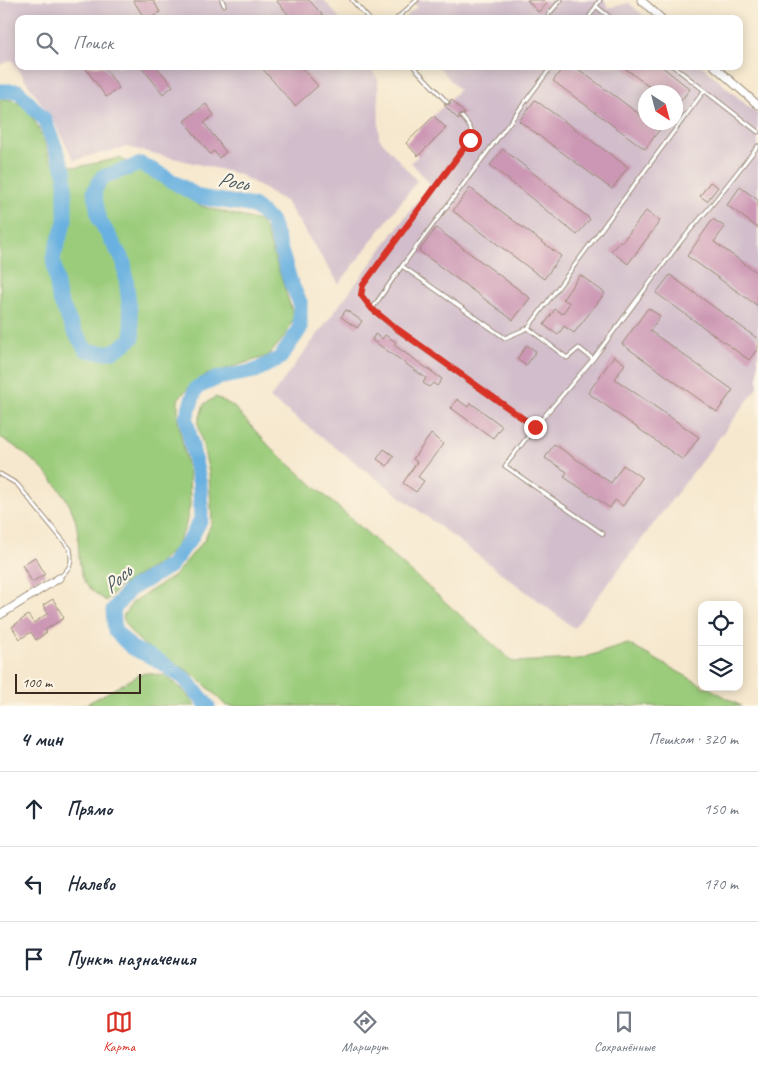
<!DOCTYPE html>
<html lang="ru">
<head>
<meta charset="utf-8">
<style>
  :root { --surface:#fff; --page:#f2f2f3; --text:#1f2937; --muted:#747a83; --line:#e0e1e3; --accent:#d93025 }
  body { margin:0; font-family:Caveat,sans-serif; background:var(--page); color:var(--text) }
  .controls { position:absolute; right:15px; bottom:15px; display:grid; overflow:hidden; border-radius:10px; box-shadow:0 2px 12px #0003 }
  .controls button { width:45px; height:45px; display:grid; place-items:center; padding:0; border:0; border-bottom:1px solid var(--line); background:var(--surface); color:var(--text); font:25px sans-serif }
  .compass { position:absolute; left:638px; top:85px; width:45px; height:45px; border-radius:50%; background:var(--surface); box-shadow:0 2px 12px #0003; rotate:144deg }
  .scale { position:absolute; left:15px; bottom:12px; width:126px; box-sizing:border-box; padding-left:5px; border:2px solid #3b2a1e; border-top:0; font-size:14px; line-height:18px; white-space:nowrap; color:#3b2a1e; -webkit-text-stroke:4px #fcf5e5; paint-order:stroke }
  .stop { position:absolute; width:15px; height:15px; margin:-11px; border:4px solid #d93025; border-radius:50%; background:#fff }
  .stop.end { background:#d93025; border-color:#fff; box-shadow:0 1px 5px #0008 }
  .list { margin:0; padding:0; list-style:none }
  h2 { display:flex; justify-content:space-between; align-items:center; height:65px; margin:0; padding:0 20px; font-size:21px }
  h2 small { font-size:16px; font-weight:400; color:var(--muted) }
  .list li { display:grid; grid-template-columns:32px 1fr auto; gap:15px; align-items:center; box-sizing:border-box; height:75px; padding:0 20px; border-top:1px solid var(--line) }
  .list b { display:block; font-size:19px; white-space:nowrap }
  .list em { font-size:16px; font-style:normal; color:var(--muted) }
  .icon { flex:none; width:28px; height:28px; fill:none; stroke:currentColor; stroke-width:2; stroke-linecap:round; stroke-linejoin:round }
  .map { position:relative; flex:none; width:758px; height:706px; overflow:hidden }
  .search { position:absolute; background:var(--surface); box-shadow:0 2px 12px #0003; left:15px; right:15px; top:15px; height:55px; display:flex; align-items:center; gap:12px; box-sizing:border-box; padding:0 18px; border-radius:10px; color:var(--muted); font-size:19px }
  .sheet { height:290px; background:var(--surface) }
  nav { display:flex; justify-content:space-around; align-items:center; box-sizing:border-box; height:70px; border-top:1px solid var(--line); background:var(--surface); font-size:14px; color:var(--muted) }
  nav a { display:grid; justify-items:center; gap:2px }
  nav .on { color:var(--accent) }
  .map>svg:first-child { display:block }
</style>
</head>
<body>
<div class="map">
<svg width="758" height="706" viewBox="0 0 758 706">
  <rect width="100%" height="100%" fill="#fcf5e5"/>
  <filter id="ink" filterUnits="userSpaceOnUse"><feTurbulence type="fractalNoise" baseFrequency=".02" numOctaves="2"/><feDisplacementMap in="SourceGraphic" scale="10" xChannelSelector="R" yChannelSelector="G"/><feConvolveMatrix kernelMatrix="1 2 1 2 8 2 1 2 1" color-interpolation-filters="sRGB"/></filter>
  <filter id="wash" filterUnits="userSpaceOnUse"><feTurbulence type="fractalNoise" baseFrequency=".0096" numOctaves="4" result="noise"/><feDisplacementMap in="SourceGraphic" scale="20" xChannelSelector="R" yChannelSelector="G"/><feGaussianBlur stdDeviation="1.12" result="paint"/><feColorMatrix in="noise" values="0 0 0 0 0 0 0 0 0 0 0 0 0 0 0 0 0 1.4 0 .05"/><feComposite in="paint" operator="in"/></filter>
  <g filter="url(#wash)">
    <rect width="100%" height="100%" fill="#f6e8ce"/>
    <g fill="#d1bdcb" fill-rule="evenodd">
      <polygon points="0,0 324,0 340,19 19,19 19,66 368,66 378,79 379,138 417,181 339,284 286,202 239,174 127,147 74,160 54,122 12,60 0,65"/>
      <polygon points="411,0 605,0 608,8 629,3 647,19 403,19 417,7"/>
      <path d="M438 66H702L758 115V387L574 628 270 398 430 184 411 162 418 156 406 143 459 90ZM646 92H676V122H646Z"/>
    </g>
    <g fill="#9bcc7c" stroke="#6b7b4d">
      <path d="M0 99C32 96 42 138 51 161L77 167 120 158 201 206 259 221 265 228 294 317 286 335 268 356 206 375 191 385 178 399V421L189 475 190 505 185 528 175 548 159 563 119 587 106 601C101 597 93 592 88 587 73 566 83 536 73 513 61 482 28 453 0 437Z"/>
      <path d="M216 397 233 406 271 448 513 662 579 659 628 644 702 685V687H707L741 706H226C215 694 202 681 189 672 165 655 132 646 123 616L133 602 174 576 205 539 212 522 209 473 198 423 204 404Z"/>
      <polygon points="146,673 166,676 183,690 196,706 83,706 139,675"/>
    </g>
    <g fill="none" stroke-linecap="round" stroke-linejoin="round">
      <path stroke="#69b1e0" stroke-width="15" d="M0 91H18L44 119 65 172V221L53 258 59 298 73 329 86 350C109 355 116 353 133 337L124 262 99 219 94 191 102 177 141 164 162 175 199 197 254 206 272 222 291 283 300 302V329L280 358 255 371 218 378 196 388 186 418 200 485 201 519 191 538 170 566 129 590 113 610 115 631 132 648 156 659 184 678 208 706"/>
    </g>
    <g id="blocks">
      <g fill="#cc97b4">
        <polygon points="133,0 153,0 160,12 150,19 145,19"/>
        <polygon points="276,0 309,0 326,19 292,19"/>
        <polygon points="527,0 543,0 547,4 538,12"/>
        <polygon points="84,66 103,66 119,88 106,97"/>
        <polygon points="141,66 156,66 173,86 163,94"/>
        <polygon points="260,66 300,66 318,86 295,106"/>
        <polygon points="564,66 574,66 646,119 646,122 651,122 660,129 645,149 553,81"/>
        <polygon points="622,66 661,66 690,89 676,107 676,92 656,92"/>
        <polygon points="451,99 465,114 459,115 459,120 444,105 450,104"/>
        <polygon points="535,100 628,167 612,189 519,121"/>
        <polygon points="206,104 214,115 204,123 226,152 219,158 214,151 210,154 184,121"/>
        <polygon points="434,116 446,128 418,156 406,143"/>
        <polygon points="503,149 590,219 577,235 490,165"/>
        <polygon points="710,182 718,187 707,201 700,196"/>
        <polygon points="740,187 758,200 758,228 727,205"/>
        <polygon points="470,188 561,256 544,279 453,211"/>
        <polygon points="646,211 660,221 628,264 611,251 620,241 622,242"/>
        <polygon points="713,219 725,227 714,242 758,273 758,306 687,256"/>
        <polygon points="436,228 530,298 513,320 419,251"/>
        <polygon points="580,275 605,293 574,333 564,326 558,335 544,325 555,309 562,314 570,303 563,299"/>
        <polygon points="670,275 758,339 758,348 749,360 656,293"/>
        <polygon points="648,308 660,316 650,331 733,390 717,412 622,344"/>
        <polygon points="346,310 362,321 357,328 341,317"/>
        <polygon points="375,334 382,339 385,335 396,342 394,345 442,379 437,386 433,383 429,387 423,383 426,378 372,340"/>
        <polygon points="527,345 536,351 526,366 517,359"/>
        <polygon points="614,356 625,364 615,379 699,437 683,460 588,393"/>
        <polygon points="457,399 468,407 471,403 502,426 493,438 451,408"/>
        <polygon points="431,434 443,444 418,477 424,481 416,492 403,483 417,462 413,459"/>
        <polygon points="554,444 611,483 623,465 642,478 623,506 615,500 610,508 564,477 567,472 545,458"/>
        <polygon points="384,449 394,456 387,466 377,459"/>
        <polygon points="35,557 45,574 32,582 22,565"/>
        <polygon points="53,599 64,618 45,630 47,632 36,640 31,632 20,639 12,627 28,615 34,623 48,613 43,605"/>
      </g>
    </g>
  </g>
  <g filter="url(#ink)">
    <use href="#blocks" fill-opacity="0" stroke="#988976" stroke-width="1"/>
    <g fill="none" stroke-linecap="round" stroke-linejoin="round">
      <defs>
        <g id="lane">
          <polyline points="222,0 224,5"/>
          <polyline points="352,0 369,19"/>
          <polyline points="597,7 612,19"/>
          <polyline points="548,15 561,0"/>
          <polyline points="396,19 417,0"/>
          <polyline points="588,19 600,0"/>
          <polyline points="413,66 447,102"/>
          <polyline points="673,66 758,132"/>
          <path d="M462 117C469 125 474 130 470 140L363 285 361 295 372 309 396 329 535 427"/>
          <polyline points="402,266 505,338 528,328"/>
          <polyline points="372,309 402,266 552,66"/>
          <polyline points="593,359 579,348 567,358 528,328 704,91"/>
          <path d="M0 474 17 484 70 549C73 564 70 568 59 578"/>
          <polyline points="603,534 505,466 535,427 593,359 681,241 710,207 758,146"/>
        </g>
        <g id="street">
          <polyline points="641,0 662,19"/>
          <polyline points="714,66 758,105"/>
          <polyline points="0,615 59,578"/>
        </g>
      </defs>
      <use href="#lane" stroke="#988976" stroke-width="5"/>
      <use href="#street" stroke="#988976" stroke-width="9"/>
      <use href="#lane" stroke="#fff" stroke-width="3"/>
      <use href="#street" stroke="#fff" stroke-width="7"/>
    </g>
  </g>
  <g fill="none" stroke-linecap="round" stroke-linejoin="round" filter="url(#ink)">
    <polyline stroke="#d93025" stroke-width="6" points="470,140 363,285 361,295 372,309 396,328 535,427"/>
  </g>
  <g text-anchor="middle" dominant-baseline="central" stroke-width="4.5" stroke-linejoin="round" paint-order="stroke">
    <g font-size="21" font-style="italic" fill="#4b5962" stroke="#fcf5e5">
      <text transform="translate(233 181) rotate(10)">Рось</text>
      <text transform="translate(117 579) rotate(-42)">Рось</text>
    </g>
  </g>
</svg>
<div class="controls">
<button><svg class="icon" aria-label="locate" viewBox="0 0 24 24"><circle cx="12" cy="12" r="6"/><path d="M12 2v4M12 18v4M2 12h4M18 12h4"/></svg></button>
<button><svg class="icon" aria-label="layers" viewBox="0 0 24 24"><path d="M12 4l9 5-9 5-9-5zM3 14l9 5 9-5"/></svg></button>
</div>
<svg class="compass" viewBox="-18 -18 36 36"><path d="M0-13l5 13h-10z" fill="#e53935"/><path d="M0 13l5-13h-10z" fill="#747a83"/></svg>
<div class="scale">100 m</div>
<div class="stop" style="left:470px;top:140px"></div>
<div class="stop end" style="left:535px;top:427px"></div>
<div class="search"><svg class="icon" aria-label="search" viewBox="0 0 24 24"><circle cx="10" cy="10" r="6"/><path d="M15 15l6 6"/></svg>Поиск</div>
</div>
<section class="sheet">
<h2>4 мин<small>Пешком · 320 m</small></h2>
<ul class="list">
<li><svg class="icon" aria-label="ahead" viewBox="0 0 24 24"><path d="M12 20V5M6 11l6-6 6 6"/></svg><div><b>Прямо</b></div><em>150 m</em></li>
<li><svg class="icon" aria-label="left" viewBox="0 0 24 24"><path d="M17 20v-9H6M10 6l-5 5 5 5"/></svg><div><b>Налево</b></div><em>170 m</em></li>
<li><svg class="icon" aria-label="arrive" viewBox="0 0 24 24"><path d="M6 21V4h12l-3 4 3 4H6"/></svg><div><b>Пункт назначения</b></div></li>
</ul>
</section>
<nav>
<a class="on"><svg class="icon" aria-label="map" viewBox="0 0 24 24"><path d="M3 6l6-2 6 2 6-2v14l-6 2-6-2-6 2zM9 4v14M15 6v14"/></svg>Карта</a>
<a><svg class="icon" aria-label="directions" viewBox="0 0 24 24"><path d="M12 3l9 9-9 9-9-9zM9 14v-3h6M13 9l2 2-2 2"/></svg>Маршрут</a>
<a><svg class="icon" aria-label="saved" viewBox="0 0 24 24"><path d="M7 4h10v16l-5-4-5 4z"/></svg>Сохранённые</a>
</nav>
</body>
</html>
